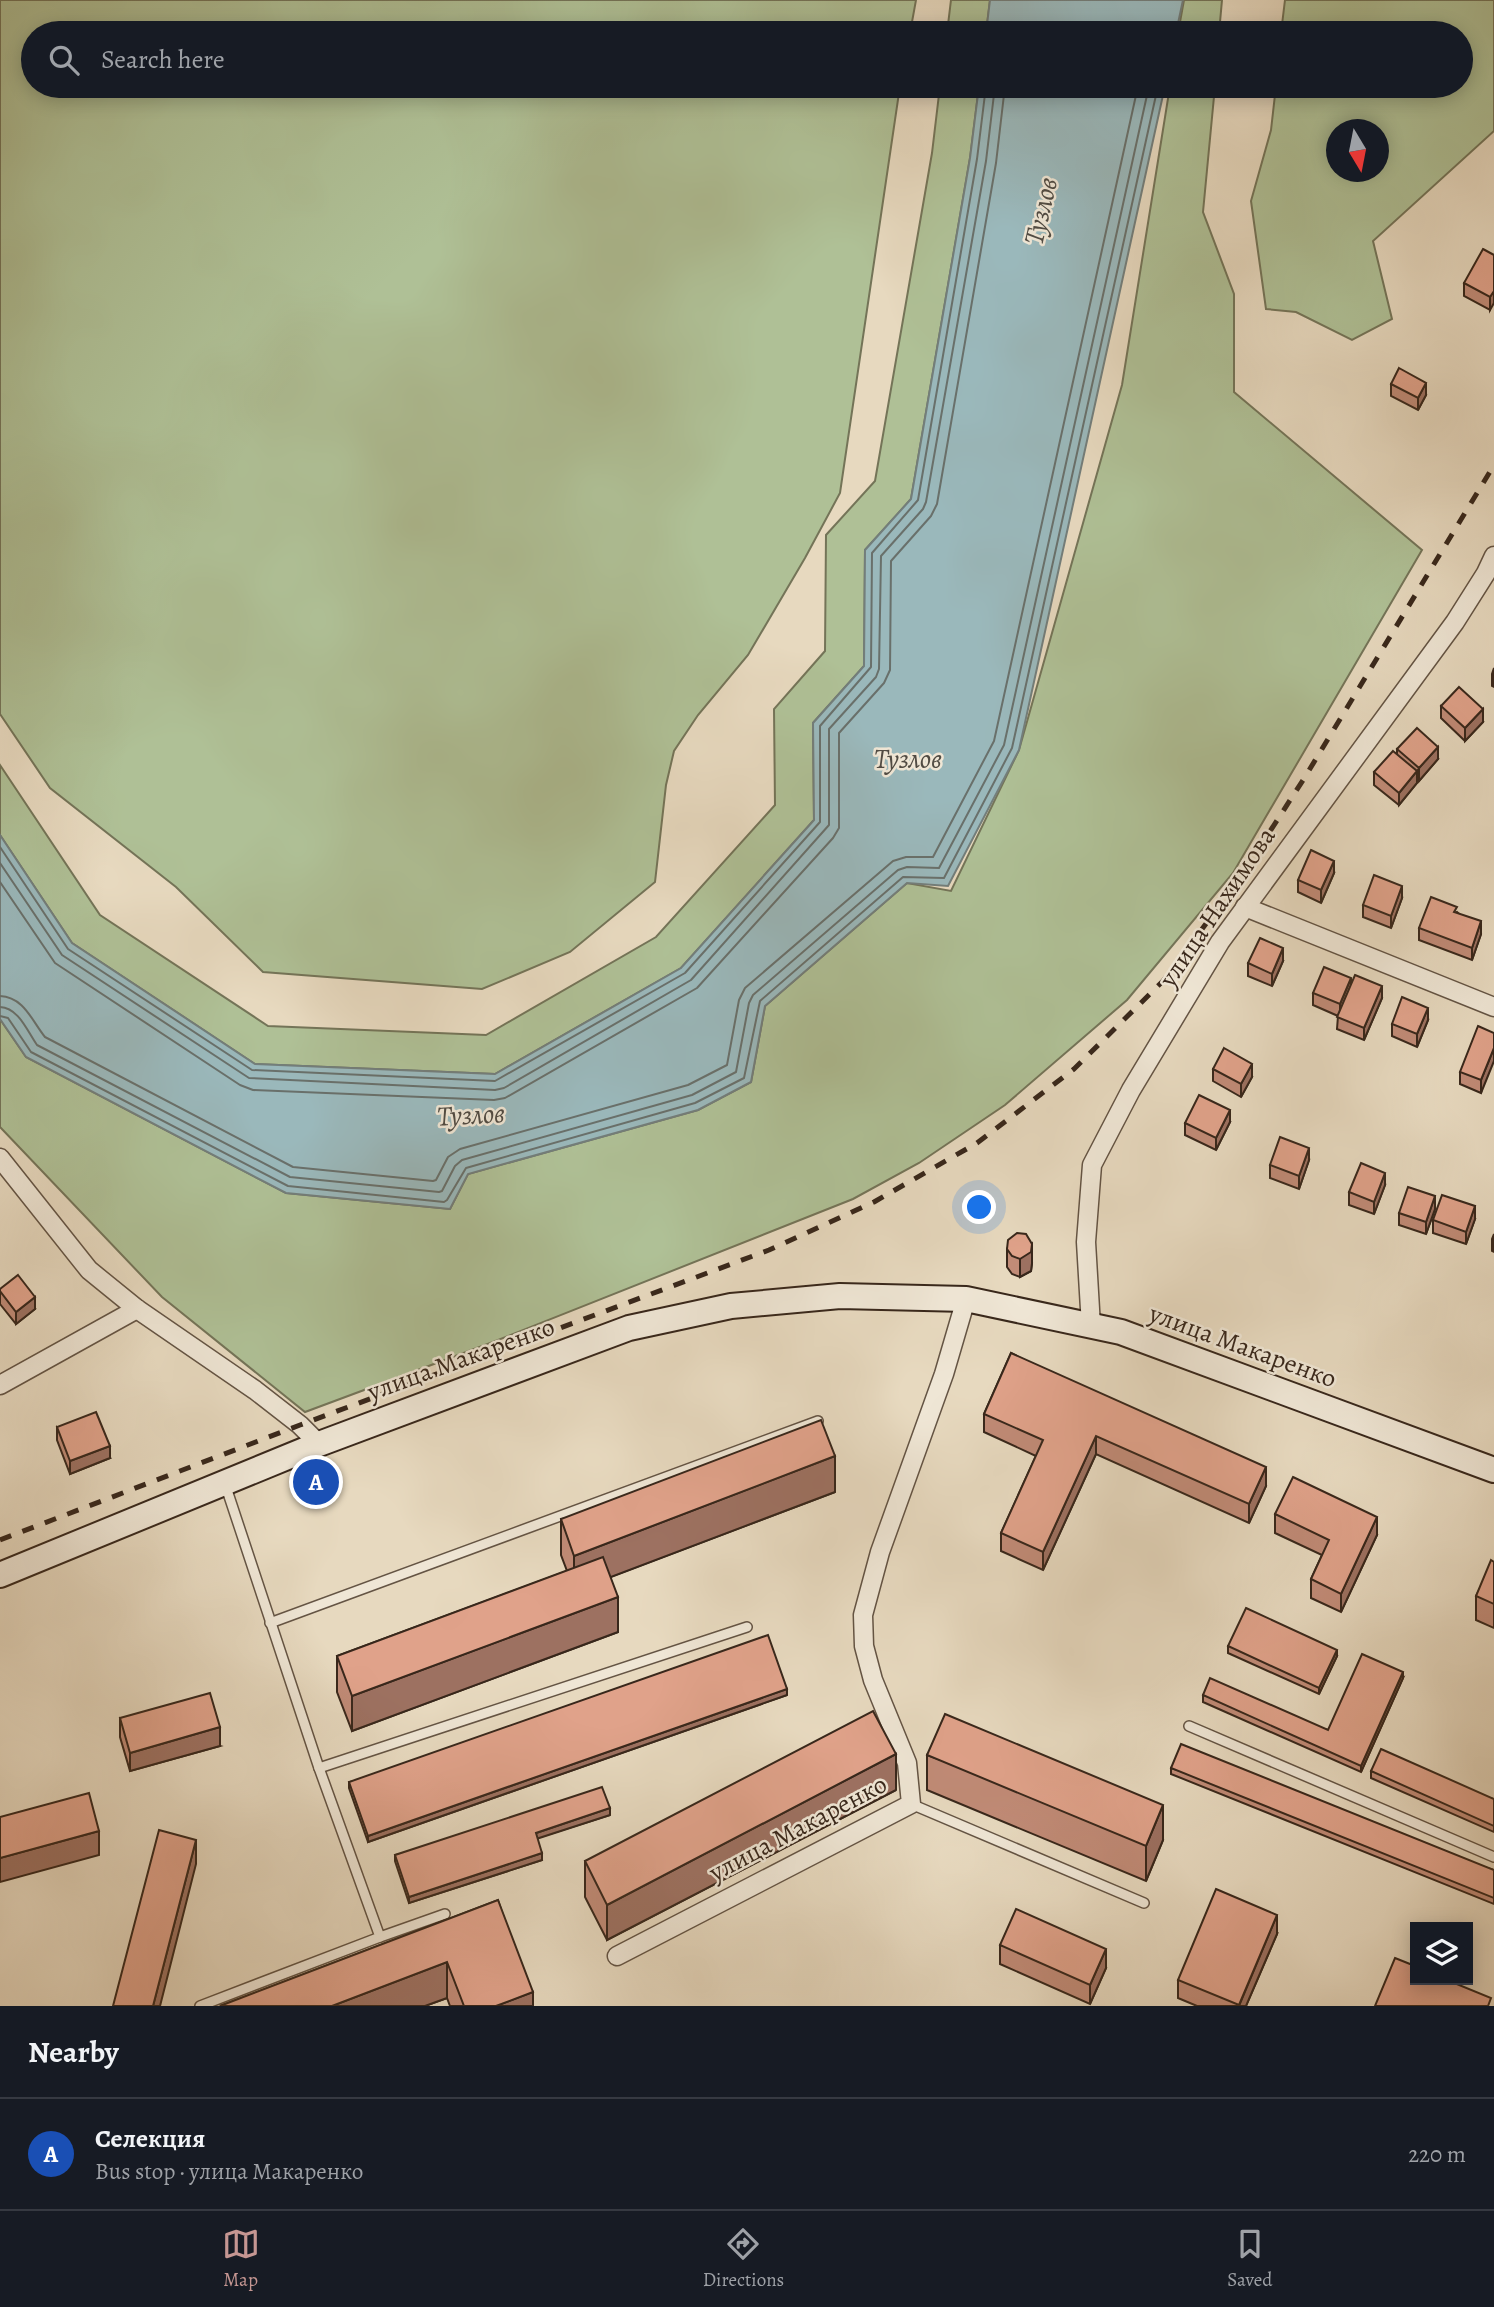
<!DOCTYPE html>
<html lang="en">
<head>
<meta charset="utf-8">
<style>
  :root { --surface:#171b24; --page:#242831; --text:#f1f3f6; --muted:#9ea1a6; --line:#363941; --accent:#c59692 }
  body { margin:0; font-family:Alegreya,serif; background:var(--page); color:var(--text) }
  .controls { position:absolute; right:21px; bottom:21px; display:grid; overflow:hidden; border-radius:0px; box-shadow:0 4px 18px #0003 }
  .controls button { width:63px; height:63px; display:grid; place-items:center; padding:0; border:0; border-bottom:2px solid var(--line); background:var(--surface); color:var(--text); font:35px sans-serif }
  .compass { position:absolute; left:1326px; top:119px; width:63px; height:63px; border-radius:50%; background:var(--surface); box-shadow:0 4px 18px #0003; rotate:170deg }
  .you { position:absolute; left:980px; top:1208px; width:24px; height:24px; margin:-18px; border:5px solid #fff; border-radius:50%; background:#1a73e8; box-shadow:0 0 0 10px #1a73e833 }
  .badge { display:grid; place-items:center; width:46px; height:46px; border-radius:50%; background:var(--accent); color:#fff; font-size:23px; font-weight:700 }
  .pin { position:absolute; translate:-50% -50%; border:4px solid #fff; box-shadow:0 2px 7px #0006 }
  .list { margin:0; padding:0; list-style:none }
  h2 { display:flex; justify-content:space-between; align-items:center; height:91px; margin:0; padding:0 28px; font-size:30px }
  h2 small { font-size:23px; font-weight:400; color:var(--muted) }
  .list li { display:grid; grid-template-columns:46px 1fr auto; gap:21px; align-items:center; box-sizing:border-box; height:112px; padding:0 28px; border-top:2px solid var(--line) }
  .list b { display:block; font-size:26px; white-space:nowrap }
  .list p { margin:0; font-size:23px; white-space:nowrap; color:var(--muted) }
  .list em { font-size:23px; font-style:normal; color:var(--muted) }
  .icon { flex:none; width:38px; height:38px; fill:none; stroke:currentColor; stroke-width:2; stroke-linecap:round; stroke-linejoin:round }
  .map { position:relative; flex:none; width:1494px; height:2006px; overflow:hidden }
  .search { position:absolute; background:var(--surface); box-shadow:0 4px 18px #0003; left:21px; right:21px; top:21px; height:77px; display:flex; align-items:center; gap:18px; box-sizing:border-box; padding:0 24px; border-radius:38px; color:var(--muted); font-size:26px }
  .sheet { height:203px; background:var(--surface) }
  nav { display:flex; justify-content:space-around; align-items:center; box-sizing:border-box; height:98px; border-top:2px solid var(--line); background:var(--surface); font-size:19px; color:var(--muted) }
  nav a { display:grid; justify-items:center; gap:4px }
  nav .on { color:var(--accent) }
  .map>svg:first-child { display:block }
</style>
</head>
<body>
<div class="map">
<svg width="1494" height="2006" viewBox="0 0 1494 2006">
  <rect width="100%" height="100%" fill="#e7d9bf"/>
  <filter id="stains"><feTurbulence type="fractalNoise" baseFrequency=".00286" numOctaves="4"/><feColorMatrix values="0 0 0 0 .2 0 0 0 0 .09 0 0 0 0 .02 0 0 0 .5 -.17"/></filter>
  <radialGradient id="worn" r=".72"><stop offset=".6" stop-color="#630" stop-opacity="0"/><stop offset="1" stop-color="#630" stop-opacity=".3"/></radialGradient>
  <g fill="#afc096" stroke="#747458" stroke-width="2" fill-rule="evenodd">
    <polygon points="0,0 916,0 910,33 33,33 33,86 900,86 840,493 805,558 748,655 698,715 674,751 666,785 655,882 570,952 482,989 263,972 176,887 50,788 0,714"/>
    <polygon points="951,0 990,0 986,33 947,33"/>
    <polygon points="1184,0 1222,0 1219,33 1178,33"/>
    <path d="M1285 0H1494V131L1373 241 1392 319 1352 340 1296 312 1266 309 1251 201 1271 130 1276 86H1461V33H1281ZM1336 130H1378V172H1336Z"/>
    <polygon points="940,86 979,86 970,158 911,499 865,550 864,666 813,723 814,820 681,968 495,1074 255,1064 72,943 0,835 0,765 100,915 268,1026 486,1035 656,937 775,805 774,709 825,651 826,535 875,481 932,153"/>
    <polygon points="1170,86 1215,86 1203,212 1234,294 1234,392 1422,550 1233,873 1127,1000 1005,1105 919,1163 853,1199 493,1342 305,1412 162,1297 0,1127 0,1019 26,1057 286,1193 450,1209 468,1174 698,1110 751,1082 765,1006 907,883 951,891 1019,750 1122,385"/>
  </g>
  <g fill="#9ab8bb" stroke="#737e7b" stroke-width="2">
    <polygon points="990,0 1183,0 1176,33 986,33"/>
    <polygon points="979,86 1165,86 1019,750 948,886 907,883 765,1006 751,1082 698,1110 468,1174 450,1209 286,1193 26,1057 0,1019 0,835 72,943 255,1064 495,1074 681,968 814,820 813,723 864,666 865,550 911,499 970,158"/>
  </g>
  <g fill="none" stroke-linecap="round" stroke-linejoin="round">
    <g stroke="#69706b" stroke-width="2">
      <polyline points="0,847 68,949 252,1070 495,1081 685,973 820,822 820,726 871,667 872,553 918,500 977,159 986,86"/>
      <polyline points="0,863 62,955 249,1078 495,1090 504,1088 691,980 829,825 829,729 876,677 879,669 881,556 923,509 926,502 986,161 995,86"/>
      <polyline points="0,882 55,963 240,1085 253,1090 494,1100 505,1098 697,988 833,838 839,828 839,733 884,683 890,670 891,561 931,516 937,504 996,163 1005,86"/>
      <path d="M0 996C24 997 32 1021 45 1037L293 1167 433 1181 436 1180 448 1157 460 1149 688 1085 727 1065 739 1000 745 988 893 861 906 857H933L994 741 1138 86"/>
      <path d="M0 1007C19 1008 27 1031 37 1045L290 1177 439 1192 442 1191 455 1166 462 1160 692 1095 736 1072 749 1003 753 995 898 870 907 867 939 868 1004 745 1149 86"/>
      <polyline points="0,1016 8,1018 31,1052 288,1186 444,1202 447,1200 466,1168 695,1103 744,1078 760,1001 903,877 944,878 1012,748 1158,86"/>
    </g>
    <defs>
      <g id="service">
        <polyline points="270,1623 818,1421"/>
        <polyline points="1189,1726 1494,1857"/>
        <polyline points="319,1768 747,1627"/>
        <polyline points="911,1804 1144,1903"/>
        <polyline points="380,1937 445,1914"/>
        <polyline points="200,2006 380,1937 319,1768 225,1484"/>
      </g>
      <g id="minor">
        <polyline points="1245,907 1494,1007"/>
        <polyline points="0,1158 89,1270 137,1309 255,1390 300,1425 319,1444"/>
        <polyline points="1091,1326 1086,1242 1092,1165 1131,1090 1220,942 1455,622 1486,573 1494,556"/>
        <polyline points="0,1385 137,1309"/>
        <polyline points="617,1956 911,1804 907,1763 873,1680 864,1646 863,1615 880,1552 944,1374 966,1299"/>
      </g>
      <polyline id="secondary" points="0,1575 319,1444 629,1328 731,1306 840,1296 966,1299 1121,1332 1494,1470"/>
    </defs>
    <use href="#service" stroke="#645444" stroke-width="12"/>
    <use href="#minor" stroke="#645444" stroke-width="21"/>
    <use href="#secondary" stroke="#38271b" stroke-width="28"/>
    <use href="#service" stroke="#efe6d5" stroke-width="9"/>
    <use href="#minor" stroke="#efe6d5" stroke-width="18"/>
    <use href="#secondary" stroke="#efe6d5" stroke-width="24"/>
    <polyline stroke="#38271b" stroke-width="5" stroke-dasharray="12 12" stroke-linecap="butt" points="0,1540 300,1425 769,1250 874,1202 977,1143 1074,1069 1163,981 1238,881 1305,777 1494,465"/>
  </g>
  <g fill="#c18b77" stroke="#38271b" stroke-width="2">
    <polygon points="1494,255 1490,310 1464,296 1464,283"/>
    <polygon points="1391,384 1426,395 1418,410 1391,396"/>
    <polygon points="1494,668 1494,687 1492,686 1492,674"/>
    <polygon points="1441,706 1483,722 1465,741 1441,718"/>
    <polygon points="1397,749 1438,759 1419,781 1417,779 1417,783 1399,805 1374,785 1374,772 1397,754"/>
    <polygon points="1334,873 1321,903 1298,892 1298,880"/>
    <polygon points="1402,898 1391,928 1363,917 1363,905"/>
    <polygon points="1457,912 1481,934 1472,960 1419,940 1419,928"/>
    <polygon points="1283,961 1272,986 1248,976 1248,963"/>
    <polygon points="1351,985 1382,998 1364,1040 1337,1029 1338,1016 1313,1005 1313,993"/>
    <polygon points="1428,1020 1417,1047 1392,1036 1392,1024"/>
    <polygon points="1494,1033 1481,1093 1460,1084 1460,1072"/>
    <polygon points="1213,1069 1252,1077 1241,1097 1213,1081"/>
    <polygon points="1230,1122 1216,1150 1185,1135 1185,1123"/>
    <polygon points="1309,1160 1299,1189 1270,1178 1270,1165"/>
    <polygon points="1385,1185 1374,1214 1349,1205 1349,1192"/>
    <polygon points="1435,1209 1426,1234 1399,1225 1399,1213"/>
    <polygon points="1475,1219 1466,1244 1433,1233 1433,1220"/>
    <polygon points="1494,1234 1494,1252 1492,1251 1492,1239"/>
    <polygon points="1007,1249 1032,1263 1031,1271 1020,1277 1012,1274 1007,1267"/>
    <polygon points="0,1289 35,1309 16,1324 0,1304"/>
    <polygon points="1011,1353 1266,1486 1249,1523 1096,1454 1043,1570 1001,1551 1001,1533 1036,1456 984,1432 984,1414"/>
    <polygon points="57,1427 110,1458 70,1474 57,1440"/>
    <polygon points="835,1492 610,1577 618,1632 352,1731 337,1692 337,1656 567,1571 561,1555 561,1519"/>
    <polygon points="1275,1514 1377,1535 1341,1612 1311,1598 1311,1579 1322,1555 1275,1533"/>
    <polygon points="1494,1562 1494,1628 1476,1620 1476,1596"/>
    <polygon points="1228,1646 1337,1656 1319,1694 1228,1653"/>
    <polygon points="1403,1678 1361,1772 1203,1702 1203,1695 1328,1730"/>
    <polygon points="787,1695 368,1842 349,1788 349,1782"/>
    <polygon points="120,1718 220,1746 130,1771 120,1737"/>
    <polygon points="927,1755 1163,1840 1146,1881 927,1790"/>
    <polygon points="1171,1768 1494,1870 1494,1904 1171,1774"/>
    <polygon points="1371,1771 1494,1799 1494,1832 1371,1778"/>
    <polygon points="896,1790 607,1940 585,1897 585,1861"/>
    <polygon points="610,1815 537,1838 542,1860 409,1903 395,1861 395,1855"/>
    <polygon points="498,1900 533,2006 450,2006 447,1998 425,2006 220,2006"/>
    <polygon points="1277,1934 1246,2006 1197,2006 1178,1998 1178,1980"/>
    <polygon points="1000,1945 1106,1968 1090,2004 1000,1964"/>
  </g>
  <g fill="#9d7161" stroke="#38271b" stroke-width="2">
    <polygon points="1494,291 1494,303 1490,310 1490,297"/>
    <polygon points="1426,383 1426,395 1418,410 1418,398"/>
    <polygon points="1483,709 1483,722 1465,741 1465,728"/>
    <polygon points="1438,747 1438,759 1419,781 1419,768"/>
    <polygon points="1417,771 1417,783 1399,805 1399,793"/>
    <polygon points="1334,861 1334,873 1321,903 1321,890"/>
    <polygon points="1402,886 1402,898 1391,928 1391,916"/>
    <polygon points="1481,921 1481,934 1472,960 1472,948"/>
    <polygon points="1283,948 1283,961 1272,986 1272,974"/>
    <polygon points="1351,978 1351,990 1340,1016 1340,1004"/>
    <polygon points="1382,986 1382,998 1364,1040 1364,1028"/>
    <polygon points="1428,1008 1428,1020 1417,1047 1417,1034"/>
    <polygon points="1494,1048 1494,1061 1481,1093 1481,1080"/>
    <polygon points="1252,1064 1252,1077 1241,1097 1241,1084"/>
    <polygon points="1230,1110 1230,1122 1216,1150 1216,1138"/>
    <polygon points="1309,1148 1309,1160 1299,1189 1299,1176"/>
    <polygon points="1385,1173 1385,1185 1374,1214 1374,1202"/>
    <polygon points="1435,1196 1435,1209 1426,1234 1426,1222"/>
    <polygon points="1475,1206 1475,1219 1466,1244 1466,1232"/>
    <polygon points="1032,1244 1032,1263 1031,1271 1020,1277 1020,1259"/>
    <polygon points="35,1297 35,1309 16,1324 16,1312"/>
    <polygon points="1096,1436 1096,1454 1043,1570 1043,1552"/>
    <polygon points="110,1446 110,1458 70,1474 70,1461"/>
    <polygon points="835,1456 835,1492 574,1591 574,1556"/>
    <polygon points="1266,1467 1266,1486 1249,1523 1249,1504"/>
    <polygon points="1377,1517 1377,1535 1341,1612 1341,1594"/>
    <polygon points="618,1597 618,1632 352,1731 352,1696"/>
    <polygon points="1337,1650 1337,1656 1319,1694 1319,1688"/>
    <polygon points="1403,1672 1403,1678 1361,1772 1361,1766"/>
    <polygon points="787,1689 787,1695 368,1842 368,1836"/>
    <polygon points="220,1727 220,1746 130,1771 130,1753"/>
    <polygon points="896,1754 896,1790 607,1940 607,1905"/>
    <polygon points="1163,1805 1163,1840 1146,1881 1146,1846"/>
    <polygon points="610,1808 610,1815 536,1839 536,1833"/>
    <polygon points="99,1831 99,1855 0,1882 0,1858"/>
    <polygon points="196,1840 196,1864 160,2006 153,2006"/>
    <polygon points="542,1853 542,1860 409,1903 409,1897"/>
    <polygon points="1277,1915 1277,1934 1246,2006 1239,2006"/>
    <polygon points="1106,1949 1106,1968 1090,2004 1090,1985"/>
    <polygon points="447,1962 447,1998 425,2006 332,2006"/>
    <polygon points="533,1992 533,2006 496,2006"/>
  </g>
  <g fill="#e0a28a" stroke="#38271b" stroke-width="2">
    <polygon points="1483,249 1494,255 1494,291 1490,297 1464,283"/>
    <polygon points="1399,368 1426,383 1418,398 1391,384"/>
    <polygon points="1459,687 1483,709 1465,728 1441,706"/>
    <polygon points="1417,728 1438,747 1419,768 1397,749"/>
    <polygon points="1393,751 1417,771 1399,793 1374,772"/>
    <polygon points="1311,850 1334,861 1321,890 1298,880"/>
    <polygon points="1374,875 1402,886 1391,916 1363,905"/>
    <polygon points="1431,897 1457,907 1454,912 1481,921 1472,948 1419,928"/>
    <polygon points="1260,938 1283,948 1272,974 1248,963"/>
    <polygon points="1324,967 1351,978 1340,1004 1313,993"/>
    <polygon points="1355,975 1382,986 1364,1028 1337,1017"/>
    <polygon points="1402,997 1428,1008 1417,1034 1392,1024"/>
    <polygon points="1478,1026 1494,1033 1494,1048 1481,1080 1460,1072"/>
    <polygon points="1224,1048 1252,1064 1241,1084 1213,1069"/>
    <polygon points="1199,1095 1230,1110 1216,1138 1185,1123"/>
    <polygon points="1280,1137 1309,1148 1299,1176 1270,1165"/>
    <polygon points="1361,1163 1385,1173 1374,1202 1349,1192"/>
    <polygon points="1408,1187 1435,1196 1426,1222 1399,1213"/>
    <polygon points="1442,1195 1475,1206 1466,1232 1433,1220"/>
    <polygon points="1017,1233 1026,1234 1032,1244 1031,1252 1020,1259 1012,1256 1007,1249 1008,1240"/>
    <polygon points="18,1275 35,1297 16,1312 0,1291 0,1289"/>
    <polygon points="1011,1353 1266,1467 1249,1504 1096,1436 1043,1552 1001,1533 1043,1440 984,1414"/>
    <polygon points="96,1412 110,1446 70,1461 57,1427"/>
    <polygon points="821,1420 835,1456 574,1556 561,1519"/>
    <polygon points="1293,1477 1377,1517 1341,1594 1311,1579 1329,1540 1275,1514"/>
    <polygon points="603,1557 618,1597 352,1696 337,1656"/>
    <polygon points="1491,1560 1494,1562 1494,1604 1476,1596"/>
    <polygon points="1246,1608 1337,1650 1319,1688 1228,1646"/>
    <polygon points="768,1635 787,1689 368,1836 349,1782"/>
    <polygon points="1362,1654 1403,1672 1361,1766 1203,1695 1210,1678 1328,1730"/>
    <polygon points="210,1693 220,1727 130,1753 120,1718"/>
    <polygon points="873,1711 896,1754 607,1905 585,1861"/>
    <polygon points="945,1714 1163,1805 1146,1846 927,1755"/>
    <polygon points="1181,1744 1494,1870 1494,1898 1171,1768"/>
    <polygon points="1381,1749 1494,1799 1494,1826 1371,1771"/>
    <polygon points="602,1787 610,1808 536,1833 542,1853 409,1897 395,1855"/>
    <polygon points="89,1793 99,1831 0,1858 0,1817"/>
    <polygon points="159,1830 196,1840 153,2006 113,2006"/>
    <polygon points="1216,1889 1277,1915 1239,2005 1178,1980"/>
    <polygon points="498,1900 533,1992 496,2006 464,2006 447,1962 332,2006 220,2006"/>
    <polygon points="1016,1909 1106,1949 1090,1985 1000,1945"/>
    <polygon points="1395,1958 1415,1966 1415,1980 1447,1980 1491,1998 1488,2006 1375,2006"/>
  </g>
  <g text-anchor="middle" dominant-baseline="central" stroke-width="5" stroke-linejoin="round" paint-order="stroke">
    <g font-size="26" fill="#38271b" stroke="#efe6d5">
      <text transform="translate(1217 907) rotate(-56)">улица Нахимова</text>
      <text transform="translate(1243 1346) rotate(20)">улица Макаренко</text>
      <text transform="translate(461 1359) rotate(-20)">улица Макаренко</text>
      <text transform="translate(798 1828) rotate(-28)">улица Макаренко</text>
    </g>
    <g font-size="28" font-style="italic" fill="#504b43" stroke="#efe6d5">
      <text transform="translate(1041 211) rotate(-77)">Тузлов</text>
      <text x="908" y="759">Тузлов</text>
      <text transform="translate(471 1115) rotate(-3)">Тузлов</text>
    </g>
  </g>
  <rect width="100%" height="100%" filter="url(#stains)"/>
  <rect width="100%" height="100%" fill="url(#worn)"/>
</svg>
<div class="controls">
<button><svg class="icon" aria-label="layers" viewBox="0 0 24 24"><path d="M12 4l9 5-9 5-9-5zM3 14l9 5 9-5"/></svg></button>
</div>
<svg class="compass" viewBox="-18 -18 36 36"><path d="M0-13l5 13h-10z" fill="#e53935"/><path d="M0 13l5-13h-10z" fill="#9ea1a6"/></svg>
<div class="you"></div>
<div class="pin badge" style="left:316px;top:1482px;background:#1a4fb4">A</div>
<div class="search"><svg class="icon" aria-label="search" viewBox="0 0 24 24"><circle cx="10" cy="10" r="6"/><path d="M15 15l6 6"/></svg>Search here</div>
</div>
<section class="sheet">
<h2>Nearby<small></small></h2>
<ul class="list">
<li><span class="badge" style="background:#1a4fb4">A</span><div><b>Селекция</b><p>Bus stop · улица Макаренко</p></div><em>220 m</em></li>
</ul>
</section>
<nav>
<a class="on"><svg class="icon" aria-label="map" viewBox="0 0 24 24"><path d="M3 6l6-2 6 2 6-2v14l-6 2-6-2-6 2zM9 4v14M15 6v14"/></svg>Map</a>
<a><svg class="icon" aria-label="directions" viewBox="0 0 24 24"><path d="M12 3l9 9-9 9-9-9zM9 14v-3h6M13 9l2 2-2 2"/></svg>Directions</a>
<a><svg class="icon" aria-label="saved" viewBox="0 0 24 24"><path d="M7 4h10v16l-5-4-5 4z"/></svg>Saved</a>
</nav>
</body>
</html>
